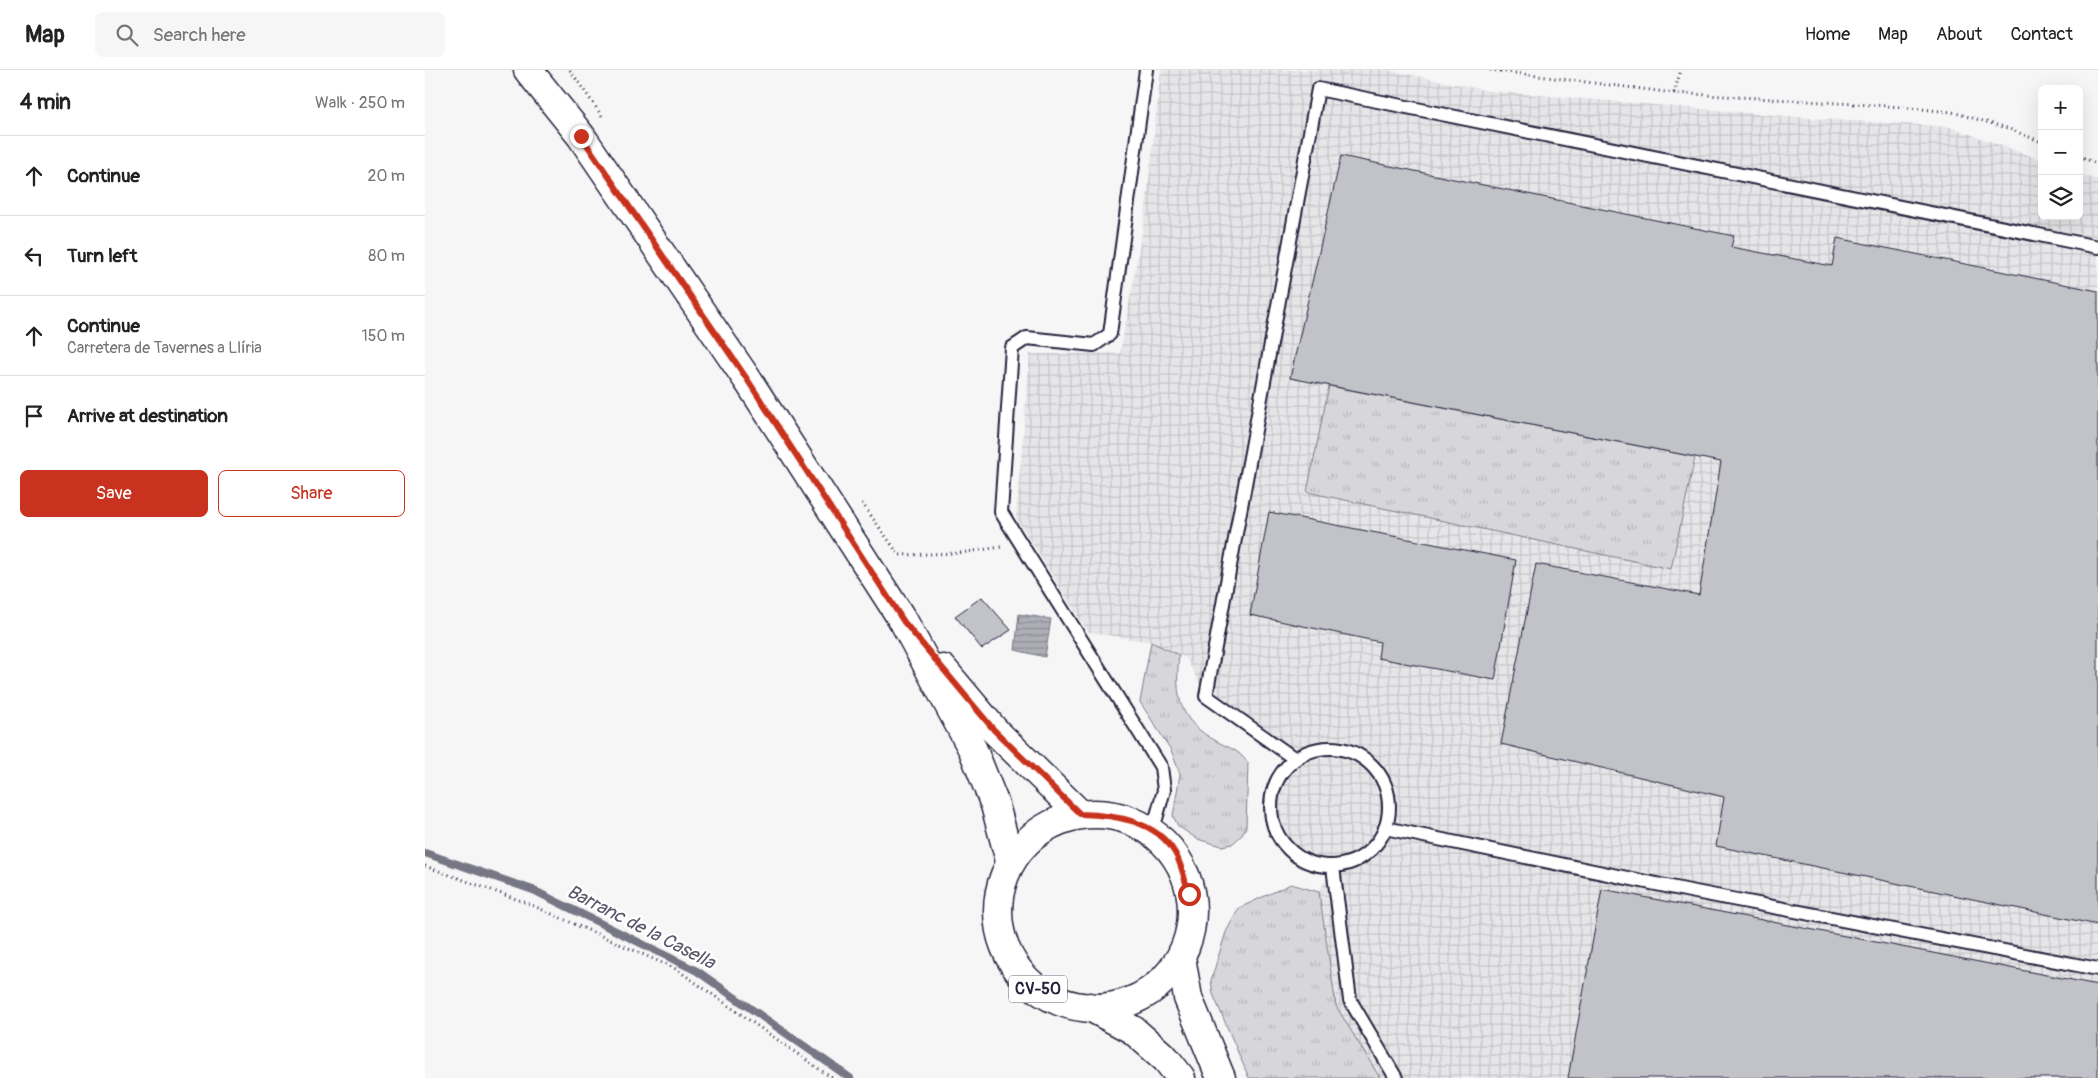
<!DOCTYPE html>
<html lang="en">
<head>
<meta charset="utf-8">
<style>
  :root { --surface:#fff; --page:#f6f6f6; --text:#222; --muted:#767676; --line:#e0e0e0; --accent:#c8321e }
  body { margin:0; font-family:Pangolin,sans-serif; background:var(--page); color:var(--text) }
  .controls { position:absolute; right:15px; top:15px; display:grid; overflow:hidden; border-radius:8px; box-shadow:0 5px 20px #0002 }
  .controls button { width:45px; height:45px; display:grid; place-items:center; padding:0; border:0; border-bottom:1px solid var(--line); background:var(--surface); color:var(--text); font:25px sans-serif }
  .stop { position:absolute; width:15px; height:15px; margin:-11px; border:4px solid #c8321e; border-radius:50%; background:#fff }
  .stop.end { background:#c8321e; border-color:#fff; box-shadow:0 1px 5px #0008 }
  .list { margin:0; padding:0; list-style:none }
  h2 { display:flex; justify-content:space-between; align-items:center; height:65px; margin:0; padding:0 20px; font-size:21px }
  h2 small { font-size:16px; font-weight:400; color:var(--muted) }
  .list li { display:grid; grid-template-columns:32px 1fr auto; gap:15px; align-items:center; box-sizing:border-box; height:80px; padding:0 20px; border-top:1px solid var(--line) }
  .list b { display:block; font-size:19px; white-space:nowrap }
  .list p { margin:0; font-size:16px; white-space:nowrap; color:var(--muted) }
  .list em { font-size:16px; font-style:normal; color:var(--muted) }
  .actions { display:flex; gap:10px; padding:15px 20px }
  .actions a { flex:1; padding:11px 0; border:1px solid var(--accent); border-radius:8px; text-align:center; font-size:18px; color:var(--accent) }
  .actions .main { background:var(--accent); color:#fff }
  .icon { flex:none; width:28px; height:28px; fill:none; stroke:currentColor; stroke-width:2; stroke-linecap:round; stroke-linejoin:round }
  .map { position:relative; flex:none; width:1673px; height:1008px; overflow:hidden }
  header { display:flex; align-items:center; gap:30px; box-sizing:border-box; height:70px; padding:0 25px; background:var(--surface); border-bottom:1px solid var(--line) }
  header strong { font-size:24px }
  nav { display:flex; gap:28px; margin-inline-start:auto; font-size:18px }
  .search { width:350px; height:45px; background:var(--page); display:flex; align-items:center; gap:12px; box-sizing:border-box; padding:0 18px; border-radius:8px; color:var(--muted); font-size:19px }
  main { display:flex }
  aside { flex:1; background:var(--surface) }
  .map>svg:first-child { display:block }
</style>
</head>
<body>
<header>
<strong>Map</strong>
<div class="search"><svg class="icon" aria-label="search" viewBox="0 0 24 24"><circle cx="10" cy="10" r="6"/><path d="M15 15l6 6"/></svg>Search here</div>
<nav><a>Home</a><a>Map</a><a>About</a><a>Contact</a></nav>
</header>
<main>
<aside>
<h2>4 min<small>Walk · 250 m</small></h2>
<ul class="list">
<li><svg class="icon" aria-label="ahead" viewBox="0 0 24 24"><path d="M12 20V5M6 11l6-6 6 6"/></svg><div><b>Continue</b></div><em>20 m</em></li>
<li><svg class="icon" aria-label="left" viewBox="0 0 24 24"><path d="M17 20v-9H6M10 6l-5 5 5 5"/></svg><div><b>Turn left</b></div><em>80 m</em></li>
<li><svg class="icon" aria-label="ahead" viewBox="0 0 24 24"><path d="M12 20V5M6 11l6-6 6 6"/></svg><div><b>Continue</b><p>Carretera de Tavernes a Llíria</p></div><em>150 m</em></li>
<li><svg class="icon" aria-label="arrive" viewBox="0 0 24 24"><path d="M6 21V4h12l-3 4 3 4H6"/></svg><div><b>Arrive at destination</b></div></li>
</ul>
<div class="actions"><a class="main">Save</a><a>Share</a></div>
</aside>
<div class="map">
<svg width="1673" height="1008" viewBox="0 0 1673 1008">
  <defs>
    <pattern id="industrial-grid" width="8" height="8" patternUnits="userSpaceOnUse" patternTransform="scale(1.25)"><rect width="8" height="8" fill="#e6e6e9"/><path d="M0 4h8M4 0v8" fill="none" stroke="#c5c5c9"/></pattern>
    <pattern id="grass-tufts" width="24" height="20" patternUnits="userSpaceOnUse" patternTransform="scale(1.25)"><rect width="24" height="20" fill="#d7d7db"/><path d="M3 7l-1-3M5 7V3M7 7l1-3M15 17l-1-3M17 17v-4M19 17l1-3" fill="none" stroke="#b8b8bd"/></pattern>
    <pattern id="water-rules" width="6" height="5" patternUnits="userSpaceOnUse" patternTransform="scale(1.25)"><rect width="6" height="5" fill="#aeaeb7"/><path d="M0 2.5h6" fill="none" stroke="#8d8d96"/></pattern>
  </defs>
  <rect width="100%" height="100%" fill="#f6f6f7"/>
  <filter id="ink" filterUnits="userSpaceOnUse"><feTurbulence type="fractalNoise" baseFrequency=".02" numOctaves="2"/><feDisplacementMap in="SourceGraphic" scale="10" xChannelSelector="R" yChannelSelector="G"/><feConvolveMatrix kernelMatrix="1 2 1 2 8 2 1 2 1" color-interpolation-filters="sRGB"/></filter>
  <g filter="url(#ink)">
    <polygon fill="url(#industrial-grid)" points="736,0 962,0 1065,21 1398,49 1525,57 1617,90 1617,146 1654,146 1654,104 1673,110 1673,1008 955,1008 911,936 894,822 908,797 882,789 856,772 846,748 846,724 855,704 869,689 781,626 761,588 726,572 663,562 591,448 605,284 695,283 720,146"/>
    <g fill="url(#grass-tufts)" stroke="#7c7c8b">
      <polygon points="904,316 1270,387 1246,499 882,422"/>
      <path d="M726 572 754 585C750 627 753 651 793 672 808 680 812 679 823 693L821 757 817 765 807 774 797 776 772 769 753 756 748 746 755 704 746 680 715 632Z"/>
      <polygon points="866,814 894,822 911,936 955,1008 824,1008 788,924 786,910 801,862 814,838"/>
    </g>
    <polygon fill="url(#water-rules)" stroke="#767685" points="594,544 626,549 620,587 590,580"/>
    <g fill="none" stroke-linecap="round" stroke-linejoin="round">
      <polyline stroke="#767685" stroke-width="8" points="0,783 108,820 272,901 425,1008"/>
    </g>
    <g fill="#c2c2c9" stroke="#22223b">
      <polygon points="916,86 1309,166 1306,177 1407,196 1412,168 1673,221 1673,855 1291,776 1299,727 1076,674 1111,494 1274,525 1296,392 865,308"/>
      <polygon points="844,442 1091,490 1070,610 953,588 955,572 825,545"/>
      <polygon points="557,527 586,560 557,579 530,546"/>
      <polygon points="1177,819 1673,915 1673,1008 1143,1008"/>
    </g>
    <g fill="none" stroke-linecap="round" stroke-linejoin="round">
      <defs>
        <g id="lane">
          <polyline points="721,0 685,264 669,275 602,268 587,278 576,442 736,697 739,720 728,760"/>
          <circle cx="905" cy="737" r="59"/>
          <polyline points="870,689 781,626 893,19 1673,177"/>
          <polyline points="960,758 1265,821 1673,899"/>
          <polyline points="908,797 925,930 971,1008"/>
        </g>
        <g id="primary">
          <polyline points="103,0 156,66 322,309 479,552 548,680 570,735 585,791"/>
          <polyline points="518,599 569,660 655,744"/>
          <circle cx="670" cy="841" r="97"/>
          <polyline points="756,887 763,928 796,1008"/>
          <polyline points="665,937 708,960 741,989 756,1008"/>
        </g>
      </defs>
      <use href="#lane" stroke="#22223b" stroke-width="16"/>
      <use href="#primary" stroke="#22223b" stroke-width="31"/>
      <g stroke="#22223b" stroke-width="3" stroke-dasharray="1 4" stroke-linecap="butt">
        <polyline points="145,0 177,46"/>
        <polyline points="1065,0 1249,23 1464,36 1527,42 1582,58 1617,72"/>
        <polyline points="1249,23 1256,0"/>
        <polyline points="1654,86 1673,94"/>
        <polyline points="437,433 474,485 535,483 576,477"/>
        <polyline points="0,796 102,833 251,899 407,1008"/>
      </g>
      <use href="#lane" stroke="#fff" stroke-width="12"/>
      <use href="#primary" stroke="#fff" stroke-width="28"/>
    </g>
  </g>
  <g fill="none" stroke-linecap="round" stroke-linejoin="round" filter="url(#ink)">
    <path stroke="#c8321e" stroke-width="6" d="M156 66 322 309 479 552 569 660 655 744C689 745 731 750 750 783 757 795 760 811 764 824"/>
  </g>
  <g text-anchor="middle" dominant-baseline="central" stroke-width="5" stroke-linejoin="round" paint-order="stroke">
    <rect fill="#fff" stroke="#646476" stroke-width="1" x="584" y="905.5" width="58" height="27" rx="4"/>
    <g font-size="16" font-weight="bold" fill="#22223b">
      <text x="613" y="919">CV-50</text>
    </g>
    <g font-size="19" font-style="italic" fill="#5a5a6d" stroke="#fff">
      <text transform="translate(216 857) rotate(27)">Barranc de la Casella</text>
    </g>
  </g>
</svg>
<div class="controls">
<button>+</button>
<button>−</button>
<button><svg class="icon" aria-label="layers" viewBox="0 0 24 24"><path d="M12 4l9 5-9 5-9-5zM3 14l9 5 9-5"/></svg></button>
</div>
<div class="stop" style="left:764px;top:824px"></div>
<div class="stop end" style="left:156px;top:66px"></div>
</div>
</main>
</body>
</html>
